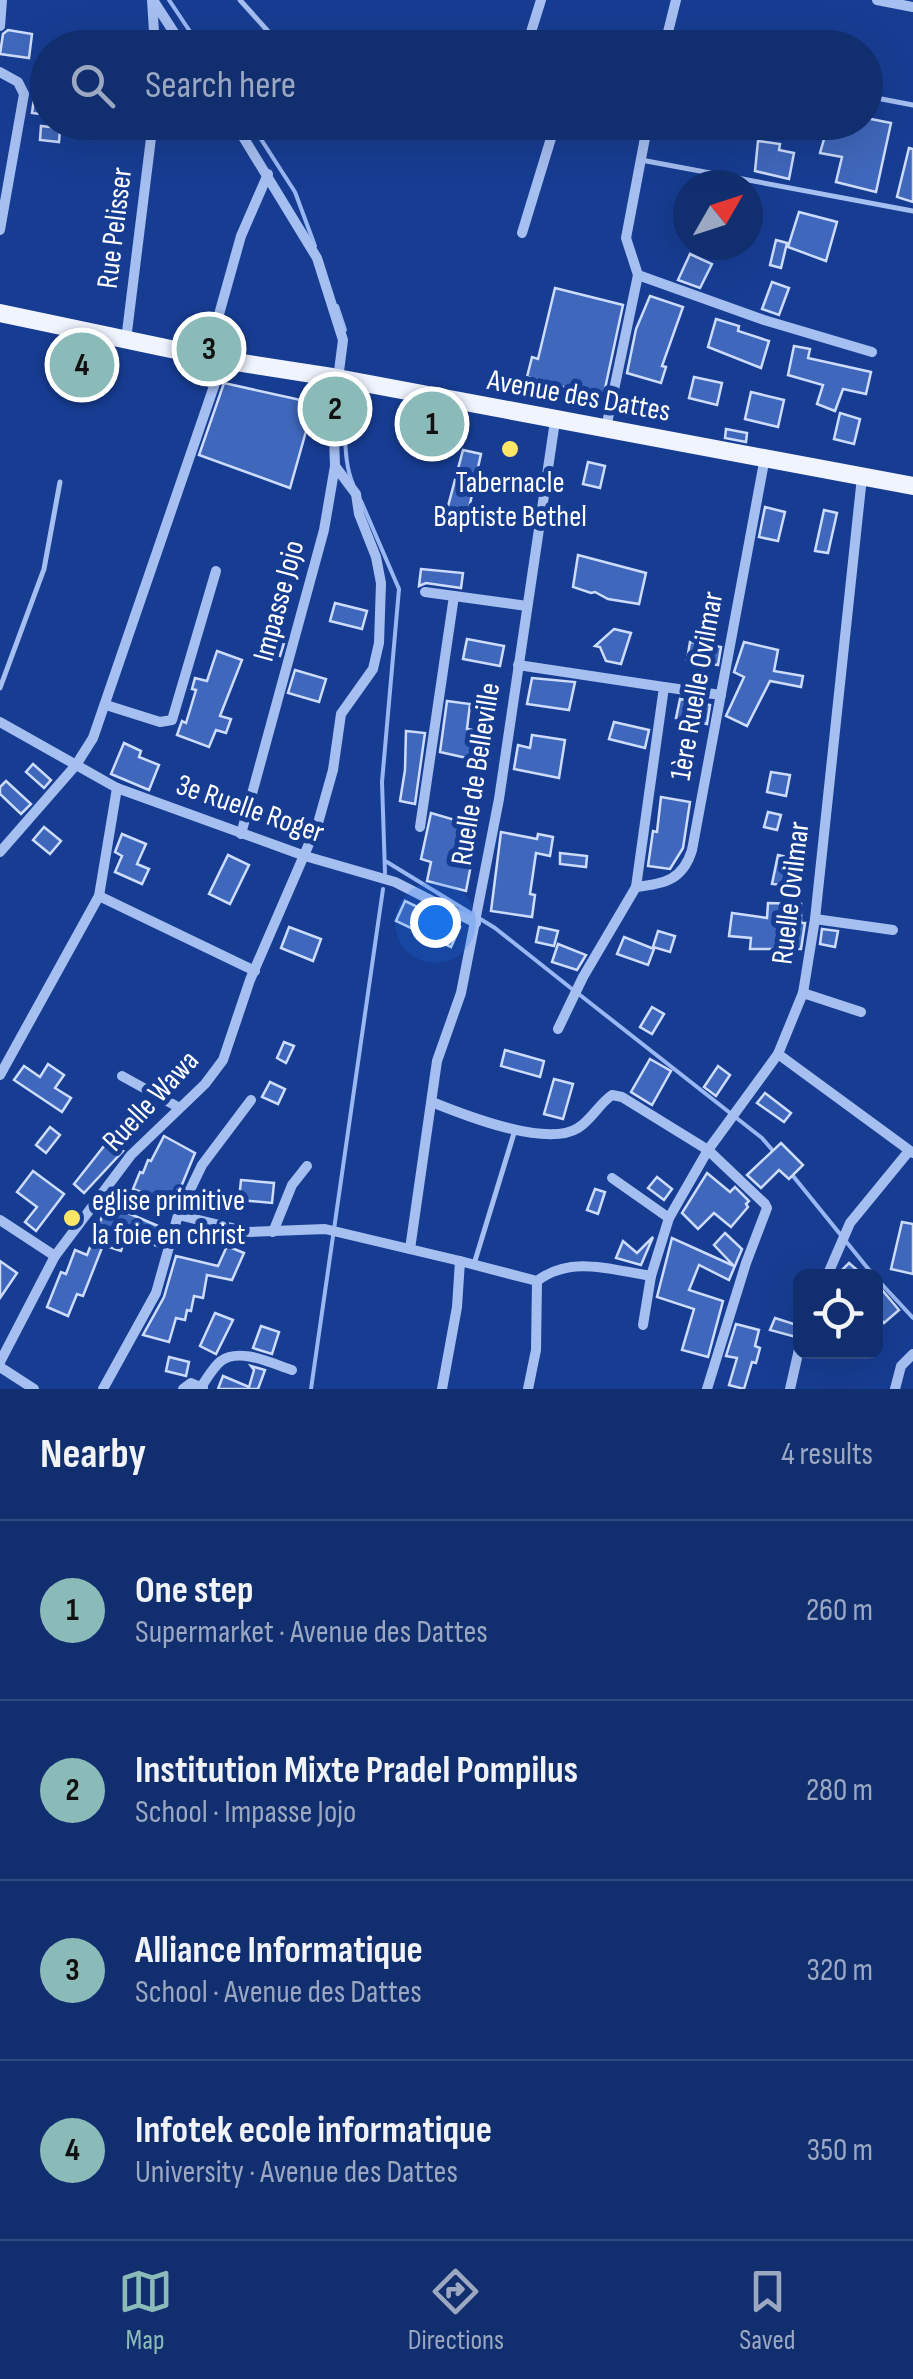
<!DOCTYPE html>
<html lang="en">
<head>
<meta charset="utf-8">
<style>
  :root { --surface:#112e6e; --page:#1e3a76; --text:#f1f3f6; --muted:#9ca8c2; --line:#304a81; --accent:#8bbbb9 }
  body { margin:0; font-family:"Sofia Sans Condensed",sans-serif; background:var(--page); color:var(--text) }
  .controls { position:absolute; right:30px; bottom:30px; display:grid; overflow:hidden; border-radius:15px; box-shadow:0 10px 40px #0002 }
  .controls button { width:90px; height:90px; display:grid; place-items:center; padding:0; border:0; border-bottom:2px solid var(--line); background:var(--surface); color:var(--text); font:50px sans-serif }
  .compass { position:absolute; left:673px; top:170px; width:90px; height:90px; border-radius:50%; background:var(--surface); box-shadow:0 10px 40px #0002; rotate:51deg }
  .you { position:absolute; left:435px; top:922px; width:35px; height:35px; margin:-25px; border:8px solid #fff; border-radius:50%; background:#1a73e8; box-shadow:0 0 0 15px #1a73e833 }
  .badge { display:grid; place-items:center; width:65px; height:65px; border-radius:50%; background:var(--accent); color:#111; font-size:32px; font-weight:700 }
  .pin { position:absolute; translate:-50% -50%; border:5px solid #fff; box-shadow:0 2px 10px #0006 }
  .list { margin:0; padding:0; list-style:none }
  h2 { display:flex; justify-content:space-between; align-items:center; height:130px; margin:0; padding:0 40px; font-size:42px }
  h2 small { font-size:32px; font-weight:400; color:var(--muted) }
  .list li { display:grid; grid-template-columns:65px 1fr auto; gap:30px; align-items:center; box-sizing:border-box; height:180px; padding:0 40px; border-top:2px solid var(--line) }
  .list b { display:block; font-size:38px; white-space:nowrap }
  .list p { margin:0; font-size:32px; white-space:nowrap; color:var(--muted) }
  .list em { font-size:32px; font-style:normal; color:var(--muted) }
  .icon { flex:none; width:55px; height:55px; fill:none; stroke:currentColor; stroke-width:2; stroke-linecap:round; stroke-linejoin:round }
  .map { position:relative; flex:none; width:913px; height:1389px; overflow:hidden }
  .search { position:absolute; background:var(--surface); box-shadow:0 10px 40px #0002; left:30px; right:30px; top:30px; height:110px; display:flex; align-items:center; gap:25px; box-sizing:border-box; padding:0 35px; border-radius:55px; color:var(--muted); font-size:38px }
  .sheet { height:850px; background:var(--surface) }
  nav { display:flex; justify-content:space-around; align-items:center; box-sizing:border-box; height:140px; border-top:2px solid var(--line); background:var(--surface); font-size:28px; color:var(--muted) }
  nav a { display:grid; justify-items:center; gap:5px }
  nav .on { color:var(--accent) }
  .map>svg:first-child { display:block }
</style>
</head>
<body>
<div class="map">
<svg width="913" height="1389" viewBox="0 0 913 1389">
  <rect width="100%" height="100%" fill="#173d93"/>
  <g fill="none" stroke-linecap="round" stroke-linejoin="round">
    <g stroke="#99b7f3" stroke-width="4">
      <polyline points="169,0 201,48"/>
      <polyline points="250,122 295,192 315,246"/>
      <polyline points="337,306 345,330"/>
      <path d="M342 400C347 427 342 459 353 484"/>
      <polyline points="361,501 399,589 382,782 385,873"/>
      <polyline points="387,862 495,928 572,989"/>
      <polyline points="580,995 762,1138 774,1152"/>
      <polyline points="789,1171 874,1276"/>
      <polyline points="876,1278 913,1318"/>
      <polyline points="311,1389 383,889"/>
    </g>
  </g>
  <g fill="#3f67bb" stroke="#cddcfc" stroke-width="2.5">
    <polygon points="8,30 32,34 29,58 0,54 3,34"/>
    <polygon points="34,99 48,101 48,115 32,113"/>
    <polygon points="866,118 891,123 876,192 836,182 842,157 820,153 829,122 866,122"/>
    <polygon points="41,126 60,128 59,142 40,140"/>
    <polygon points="758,141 780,144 779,150 794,153 789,179 755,171"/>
    <polygon points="909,148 913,149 913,202 897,197"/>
    <polygon points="799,212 837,222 826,261 788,247"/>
    <polygon points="776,240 787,243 781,268 770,265"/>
    <polygon points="690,254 712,264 700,288 678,280"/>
    <polygon points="772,282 789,288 779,315 762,309"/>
    <polygon points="555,288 623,305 603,398 527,377 532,357 538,359"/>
    <polygon points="650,296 683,307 662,366 666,367 661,383 627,373 636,329"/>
    <polygon points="716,319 739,326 738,331 769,341 761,368 708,347"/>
    <polygon points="794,346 810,349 808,358 871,372 866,394 843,389 835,411 817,404 823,385 788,375"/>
    <polygon points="72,351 97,360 89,391 64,385"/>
    <polygon points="694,377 722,383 717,405 689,398"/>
    <polygon points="224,383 314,403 290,488 199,455"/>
    <polygon points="751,392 784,400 778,427 745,419"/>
    <polygon points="840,413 860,419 854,444 834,439"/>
    <polygon points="726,429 747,433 746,442 725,438"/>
    <polygon points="463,450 481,454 468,513 447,510"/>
    <polygon points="588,462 605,466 600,488 583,484"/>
    <polygon points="765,507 785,512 778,541 759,537"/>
    <polygon points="824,510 837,513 828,553 815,551"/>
    <polygon points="578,555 646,573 639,604 608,599 595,592 591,593 573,587"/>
    <polygon points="421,569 463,573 461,588 426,583 419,586"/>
    <polygon points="335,603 367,611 362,629 330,621"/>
    <polygon points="614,629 631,633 621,664 606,661 600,647 595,646"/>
    <polygon points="261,636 284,643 280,656 257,649"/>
    <polygon points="467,639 504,646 500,666 463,659"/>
    <polygon points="690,642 721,647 718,665 687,660"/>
    <polygon points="744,642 778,650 774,671 803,676 801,687 770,681 747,726 726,716 744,677 734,672"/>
    <polygon points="217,651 242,660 220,716 231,719 226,733 216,730 209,747 177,735 182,721 186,723 196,690 192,689 195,678 207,681"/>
    <polygon points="295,670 326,679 319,702 288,693"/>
    <polygon points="532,678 575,682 569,710 527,704"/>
    <polygon points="680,699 710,705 707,724 676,718"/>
    <polygon points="447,701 470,704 467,729 493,733 489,763 440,752"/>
    <polygon points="614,722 649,730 645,748 609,739"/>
    <polygon points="406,731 425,733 415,804 400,801 405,770"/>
    <polygon points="532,735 565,740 559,778 514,769 518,745 530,748"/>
    <polygon points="124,743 141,751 139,757 159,765 149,790 111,774"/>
    <polygon points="33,764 51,780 44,788 26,772"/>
    <polygon points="771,772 790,775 786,796 767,792"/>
    <polygon points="6,781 31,804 21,814 0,794 0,787"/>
    <polygon points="661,797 690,802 683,848 670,869 648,866 653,831 657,832"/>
    <polygon points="768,812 781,815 777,830 764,827"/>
    <polygon points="431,813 462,822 456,843 474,849 466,891 427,881 431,862 421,859"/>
    <polygon points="44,827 61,841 50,854 33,840"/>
    <polygon points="501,832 537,839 538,834 553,837 550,856 536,853 530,894 535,895 532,917 491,911"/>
    <polygon points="122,834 146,844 137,864 149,869 142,884 115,872 122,856 115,852"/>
    <polygon points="560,853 587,856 586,867 560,864"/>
    <polygon points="228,855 249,865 230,904 209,894"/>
    <polygon points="778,855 800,860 798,869 795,869 794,886 772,884"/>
    <polygon points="405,901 460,927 451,947 396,921"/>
    <polygon points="768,903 801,904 801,923 805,923 801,949 750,949 751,938 729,936 732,913 767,918"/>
    <polygon points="289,927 321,939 313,961 281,948"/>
    <polygon points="539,927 558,931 554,946 536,942"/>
    <polygon points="822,929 838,931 835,947 820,944"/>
    <polygon points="658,931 675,936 670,952 653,947"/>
    <polygon points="624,937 654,949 648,965 617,954"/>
    <polygon points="558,944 586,955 577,970 552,962"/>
    <polygon points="652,1007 664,1014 652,1034 640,1027"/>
    <polygon points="284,1042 294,1046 286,1063 277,1058"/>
    <polygon points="505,1050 544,1061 540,1077 501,1066"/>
    <polygon points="650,1059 671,1071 652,1105 631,1092"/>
    <polygon points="48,1064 64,1075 55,1088 71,1098 62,1112 14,1080 24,1066 40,1077"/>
    <polygon points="718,1066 730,1075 716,1096 704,1087"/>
    <polygon points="554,1079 573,1084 563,1119 544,1114"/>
    <polygon points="270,1082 285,1089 278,1104 262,1097"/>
    <polygon points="765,1093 791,1113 784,1122 757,1103"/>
    <polygon points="50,1127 60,1135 46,1153 36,1145"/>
    <polygon points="164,1136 195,1153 174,1204 133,1189 140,1172 143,1173 148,1160 151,1161"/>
    <polygon points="108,1141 123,1151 84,1193 74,1184"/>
    <polygon points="781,1143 803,1165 789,1179 779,1170 761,1188 747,1175"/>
    <polygon points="33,1171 64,1194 36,1231 25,1222 37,1207 17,1192"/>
    <polygon points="707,1173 730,1192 735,1187 749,1201 746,1204 748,1207 731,1227 714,1213 698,1229 682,1213"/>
    <polygon points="657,1177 672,1189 664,1200 648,1188"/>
    <polygon points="241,1180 274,1183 272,1203 239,1200"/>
    <polygon points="595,1189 605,1192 598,1214 587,1210"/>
    <polygon points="107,1204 165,1229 157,1246 127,1234 121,1251 103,1245 83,1296 77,1294 68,1316 47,1307 61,1272 66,1274 75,1250 87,1255"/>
    <polygon points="902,1222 913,1224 913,1274 891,1269"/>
    <polygon points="725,1233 742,1249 729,1280 699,1265 689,1290 723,1301 708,1357 682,1350 694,1309 657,1297 672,1238 734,1266 714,1245"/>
    <polygon points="653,1237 641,1265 616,1258 623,1241 637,1253"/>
    <polygon points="227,1246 244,1253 232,1280 207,1275 203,1298 194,1296 191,1311 187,1310 185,1320 176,1318 169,1342 143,1335 164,1297 176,1256 218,1266"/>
    <polygon points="0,1261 17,1273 0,1298"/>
    <polygon points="849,1263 864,1276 836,1276"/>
    <polygon points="883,1291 899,1310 884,1323 876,1313 876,1297"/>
    <polygon points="215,1313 233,1320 216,1354 200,1346"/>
    <polygon points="775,1318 800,1326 796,1337 770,1330"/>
    <polygon points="736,1324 759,1330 755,1346 760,1348 756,1363 752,1362 744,1389 729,1385 737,1358 726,1356"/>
    <polygon points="261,1326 279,1332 272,1354 253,1348"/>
    <polygon points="169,1357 189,1362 186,1376 166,1371"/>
    <polygon points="251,1366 265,1370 258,1389 218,1389 223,1376 249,1387 254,1370"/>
  </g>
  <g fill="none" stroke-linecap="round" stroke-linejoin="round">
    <g stroke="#a6bff1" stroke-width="5">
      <polyline points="240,0 283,48"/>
      <polyline points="866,96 913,105"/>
      <polyline points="641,160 913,211"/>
      <polyline points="0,688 44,569 60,482"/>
      <polyline points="474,1264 515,1130"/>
    </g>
    <g stroke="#a6bff1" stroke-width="10">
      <polyline points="152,0 155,48"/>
      <polyline points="153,0 184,48"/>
      <polyline points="877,0 913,7"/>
      <polyline points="0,26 2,0"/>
      <polyline points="526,48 541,0"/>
      <polyline points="664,48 676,0"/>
      <polyline points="0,72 18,82 24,94 0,230"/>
      <polyline points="234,122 317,258 343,340 338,379"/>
      <polyline points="522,233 556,122"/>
      <polyline points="638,275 764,320 872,352"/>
      <polyline points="126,340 153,122"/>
      <polyline points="207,357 241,236 268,174"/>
      <polyline points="606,428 638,275 626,238 648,122"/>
      <polyline points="425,592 527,606"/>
      <polyline points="518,665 664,687 636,887 583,977 558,1029"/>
      <polyline points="664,687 721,695"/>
      <polyline points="106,705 160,722 172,720 216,571"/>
      <polyline points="0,722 117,788 305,856 395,882 476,923"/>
      <polyline points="420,827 454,596"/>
      <polyline points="241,834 324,530 335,466 332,377"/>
      <polyline points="0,852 76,765 93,738 223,360"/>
      <path d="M636 887C664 884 683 880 692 850L765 457"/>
      <polyline points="99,896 255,971"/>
      <polyline points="815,919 893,930"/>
      <polyline points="803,993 861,1012"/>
      <polyline points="778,1054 913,1153"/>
      <polyline points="0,1075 99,896 117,788"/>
      <polyline points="122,1076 178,1107"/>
      <path d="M432 1102C464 1115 546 1148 578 1128 591 1120 599 1104 612 1095L622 1097 708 1150 765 1204 767 1208 746 1263 707 1389"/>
      <polyline points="612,1178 669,1218"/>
      <polyline points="178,1215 249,1232 325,1229 460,1261"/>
      <polyline points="0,1220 55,1256"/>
      <polyline points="273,1232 292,1185 307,1166"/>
      <polyline points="410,1249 437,1061 461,993 499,799 555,421"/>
      <polyline points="827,1276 850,1223 909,1151"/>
      <polyline points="643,1325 651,1276"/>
      <polyline points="0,1362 55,1256 131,1155 205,1084 223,1060 250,980 318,823 333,770 341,714 373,669 379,643 381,583 376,557 359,514 356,494 335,466"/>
      <polyline points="0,1367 34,1389"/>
      <path d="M201 1387C207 1379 213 1367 221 1361 240 1347 273 1364 292 1370"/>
      <polyline points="103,1389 156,1293 178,1215 202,1165 251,1100"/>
      <polyline points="183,1389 191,1383 203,1388"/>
      <path d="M442 1389 457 1307 460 1261 537 1281C571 1255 612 1270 651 1276L669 1218 708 1150 778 1054 803 993 815 919 862 477"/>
      <polyline points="528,1389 536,1350 537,1281"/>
      <polyline points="790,1389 800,1345"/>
      <polyline points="895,1389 901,1366 913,1354"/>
    </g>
    <polyline stroke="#f0f4ff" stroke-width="18" points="0,313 223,360 332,377 913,486"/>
  </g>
  <g fill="#ffe666" stroke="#173d93" stroke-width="4">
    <circle cx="510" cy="449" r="10"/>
    <circle cx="72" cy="1218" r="10"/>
  </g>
  <g text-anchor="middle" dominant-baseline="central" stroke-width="10" stroke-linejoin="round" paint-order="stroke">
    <g font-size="30" fill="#fff" stroke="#173d93">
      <text transform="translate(115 228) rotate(-83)">Rue Pelisser</text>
      <text transform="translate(579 396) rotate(10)">Avenue des Dattes</text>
      <text transform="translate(279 601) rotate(-75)">Impasse Jojo</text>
      <text transform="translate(697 686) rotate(-80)">1ère Ruelle Ovilmar</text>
      <text transform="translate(476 774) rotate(-81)">Ruelle de Belleville</text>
      <text transform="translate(250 809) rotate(19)">3e Ruelle Roger</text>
      <text transform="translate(791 893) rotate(-83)">Ruelle Ovilmar</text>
      <text transform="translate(151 1101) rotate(-47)">Ruelle Wawa</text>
    </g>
    <g font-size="30" fill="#fff" stroke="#173d93">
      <text x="510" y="483">Tabernacle<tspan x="510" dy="34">Baptiste Bethel</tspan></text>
      <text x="92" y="1201" text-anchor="start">eglise primitive<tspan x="92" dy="34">la foie en christ</tspan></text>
    </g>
  </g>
</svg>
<div class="controls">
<button><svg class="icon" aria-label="locate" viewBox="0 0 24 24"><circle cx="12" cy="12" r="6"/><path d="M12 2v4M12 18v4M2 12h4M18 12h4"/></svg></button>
</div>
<svg class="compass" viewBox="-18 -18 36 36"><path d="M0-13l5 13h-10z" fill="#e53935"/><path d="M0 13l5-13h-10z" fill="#9ca8c2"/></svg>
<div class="you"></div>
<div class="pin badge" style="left:432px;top:424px">1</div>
<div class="pin badge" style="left:335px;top:409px">2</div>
<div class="pin badge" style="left:209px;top:349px">3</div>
<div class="pin badge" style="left:82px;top:365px">4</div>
<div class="search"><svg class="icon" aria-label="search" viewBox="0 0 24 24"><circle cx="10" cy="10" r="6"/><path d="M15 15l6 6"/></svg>Search here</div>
</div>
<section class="sheet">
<h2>Nearby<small>4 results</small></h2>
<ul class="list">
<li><span class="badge">1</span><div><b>One step</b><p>Supermarket · Avenue des Dattes</p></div><em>260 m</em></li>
<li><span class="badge">2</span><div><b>Institution Mixte Pradel Pompilus</b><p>School · Impasse Jojo</p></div><em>280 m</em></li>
<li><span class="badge">3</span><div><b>Alliance Informatique</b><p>School · Avenue des Dattes</p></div><em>320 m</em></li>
<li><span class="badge">4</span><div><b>Infotek ecole informatique</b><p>University · Avenue des Dattes</p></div><em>350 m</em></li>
</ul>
</section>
<nav>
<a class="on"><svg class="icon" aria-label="map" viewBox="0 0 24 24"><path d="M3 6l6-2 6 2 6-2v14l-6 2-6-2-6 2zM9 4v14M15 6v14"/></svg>Map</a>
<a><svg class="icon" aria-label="directions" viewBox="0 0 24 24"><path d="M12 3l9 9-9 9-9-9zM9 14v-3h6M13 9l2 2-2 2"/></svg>Directions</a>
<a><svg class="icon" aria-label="saved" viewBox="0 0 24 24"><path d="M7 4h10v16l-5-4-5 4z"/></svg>Saved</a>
</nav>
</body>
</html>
